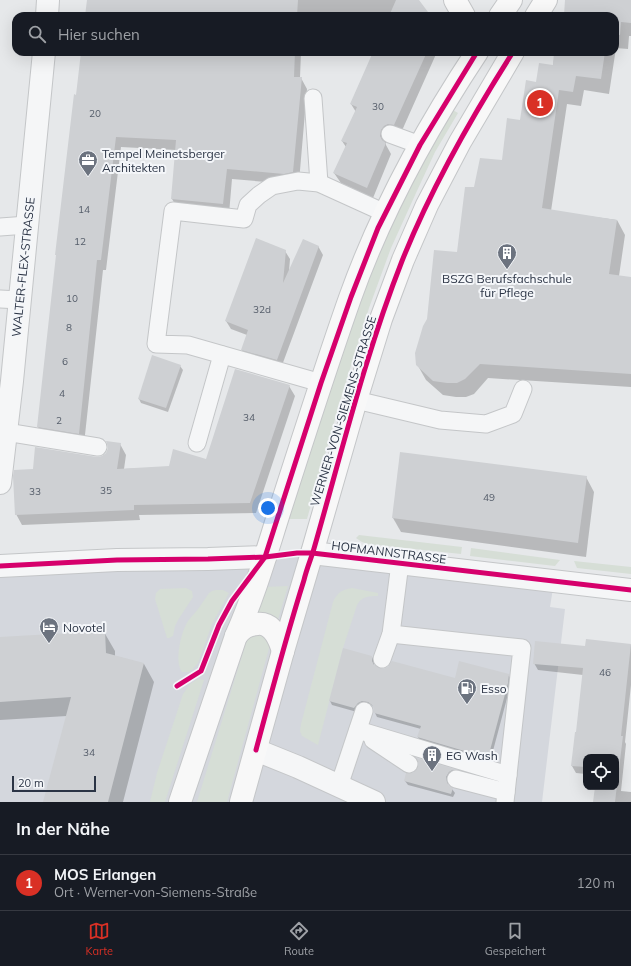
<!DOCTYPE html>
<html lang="de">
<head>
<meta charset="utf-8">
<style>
  :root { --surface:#171b24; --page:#20242c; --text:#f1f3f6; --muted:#9ea1a6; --line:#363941; --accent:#d93025 }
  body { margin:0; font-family:Mulish,sans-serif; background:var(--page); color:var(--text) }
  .controls { position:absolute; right:12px; bottom:12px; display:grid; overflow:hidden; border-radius:8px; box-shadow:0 4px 16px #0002 }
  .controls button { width:36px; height:36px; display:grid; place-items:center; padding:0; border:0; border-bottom:1px solid var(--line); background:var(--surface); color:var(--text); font:20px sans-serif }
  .scale { position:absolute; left:12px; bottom:10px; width:84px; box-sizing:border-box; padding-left:4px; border:2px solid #2b3445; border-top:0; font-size:11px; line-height:14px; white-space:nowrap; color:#2b3445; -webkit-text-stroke:3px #f4f6f9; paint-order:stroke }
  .you { position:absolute; left:268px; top:508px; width:14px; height:14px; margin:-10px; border:3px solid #fff; border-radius:50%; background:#1a73e8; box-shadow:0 0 0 6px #1a73e833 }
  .badge { display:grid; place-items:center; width:26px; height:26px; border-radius:50%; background:var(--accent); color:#fff; font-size:13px; font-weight:700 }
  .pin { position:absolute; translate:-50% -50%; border:2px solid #fff; box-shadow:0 1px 4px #0006 }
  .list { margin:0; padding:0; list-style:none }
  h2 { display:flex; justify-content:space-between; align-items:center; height:52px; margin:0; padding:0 16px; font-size:17px }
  h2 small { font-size:13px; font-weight:400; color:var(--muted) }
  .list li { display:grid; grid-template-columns:26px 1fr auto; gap:12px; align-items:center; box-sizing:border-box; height:56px; padding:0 16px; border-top:1px solid var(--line) }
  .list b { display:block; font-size:15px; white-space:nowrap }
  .list p { margin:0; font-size:13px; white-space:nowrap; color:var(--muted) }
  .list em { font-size:13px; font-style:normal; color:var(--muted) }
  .icon { flex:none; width:22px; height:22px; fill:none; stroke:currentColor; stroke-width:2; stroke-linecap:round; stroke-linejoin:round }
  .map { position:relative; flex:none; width:631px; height:802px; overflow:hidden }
  .search { position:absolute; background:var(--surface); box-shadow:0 4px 16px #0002; left:12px; right:12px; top:12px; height:44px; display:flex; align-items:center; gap:10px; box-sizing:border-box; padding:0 14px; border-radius:12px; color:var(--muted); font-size:15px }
  .sheet { height:108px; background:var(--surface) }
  nav { display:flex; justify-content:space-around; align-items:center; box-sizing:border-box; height:56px; border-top:1px solid var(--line); background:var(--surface); font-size:11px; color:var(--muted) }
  nav a { display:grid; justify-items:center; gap:2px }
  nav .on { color:var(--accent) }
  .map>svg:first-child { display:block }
</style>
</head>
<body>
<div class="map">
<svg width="631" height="802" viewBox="0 0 631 802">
  <rect width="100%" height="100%" fill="#e6e8ea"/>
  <polygon fill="#d4d7dd" points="264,550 554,582 550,607 565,609 542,802 0,802 0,566"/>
  <g fill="#d6ded6">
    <polygon points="451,109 458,113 435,152 416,193 391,248 369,308 341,398 307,519 285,519 356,304 407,189"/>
    <polygon points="359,535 462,547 461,554 368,544 362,542 356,538"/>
    <polygon points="471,548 560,560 555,566 470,556"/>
    <polygon points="574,561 631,567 631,574 577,568"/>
    <polygon points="288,586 277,623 255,616 264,587"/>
    <polygon points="186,588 192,591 193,597 178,620 175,626 173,636 169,638 167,638 155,599 156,593 160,589"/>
    <path d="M352 588 378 593V596C369 596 362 596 357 605L343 648 318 745 302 736 300 731 301 724 333 602C338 592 341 590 352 588Z"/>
    <path d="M216 590H223L229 593 212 624 198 663 193 669 189 672H182C174 661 181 632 188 621 190 618 192 616 194 614 200 607 204 600 209 593L212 591Z"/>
    <polygon points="257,631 271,641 227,802 197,802 249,633"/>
    <polygon points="198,679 204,680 165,802 150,802 157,773 183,694 190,684"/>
  </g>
  <g fill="#0003">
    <polygon points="88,0 418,0 430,16 86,16"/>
    <polygon points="597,0 631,0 631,36 629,36 628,49 616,48 609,94 584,90 581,106 567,104 551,211 617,220 625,235 619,276 631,278 631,387 488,378 474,394 466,397 456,397 443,395 426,380 417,364 428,320 458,253 475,188 502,161 537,83 553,66 555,52 615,52 615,16 594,16"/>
    <polygon points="82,52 301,52 300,78 301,78 307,89 299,182 290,184 232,179 229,214 178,209 172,199 176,150 121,147 106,270 103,270 84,444 45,437 38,427"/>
    <polygon points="374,52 437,52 400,135 386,141 386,145 391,154 373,198 341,183 334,173 346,147 342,141 356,112 351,104"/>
    <polygon points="318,246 323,255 281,368 247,358 242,350 247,335 231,329 226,321 285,251 290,259 289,271"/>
    <polygon points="180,366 183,370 168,412 141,403 139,399"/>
    <polygon points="289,386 295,396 256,513 139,515 140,520 22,525 16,514 34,470 102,457 120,444 126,455 124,469 170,467 207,460"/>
    <polygon points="401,453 586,477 594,492 586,557 401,532 393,518"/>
    <polygon points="104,632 115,651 115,656 144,664 154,682 123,802 44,802 67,716 0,720 0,638"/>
    <polygon points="586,640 631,645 631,685 625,742 626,744 621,791 631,792 631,802 594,802 596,787 616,787 616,757 586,757 586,774 576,773 572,766 577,733 583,675 538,670 534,663 586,647"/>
    <polygon points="372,657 374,661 374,666 379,669 455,679 508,675 511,679 510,687 490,762 420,741 418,737 421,729 377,717 375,713 375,708 371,705 365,705 357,712 332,705 330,701"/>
    <polygon points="418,760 454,770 455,774 448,781 448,786 452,789 455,793 453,797 408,785 405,781 418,770 420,764"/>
  </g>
  <g fill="#ced0d3">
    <polygon points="87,0 298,0 297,16 85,16"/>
    <polygon points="396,0 419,0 431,16 389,16"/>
    <polygon points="565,0 631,0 631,23 621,22 620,35 615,35 615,16 576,16 564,15"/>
    <polygon points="81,52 295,52 294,77 302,77 293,172 284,174 227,169 223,204 171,199 176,140 116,137 101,260 97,260 79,434 37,427 56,255 55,255 74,94 76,95"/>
    <polygon points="373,52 427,52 394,125 388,124 384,126 381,130 380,136 382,140 386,143 367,188 333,173 347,143 341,141 357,107 350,104"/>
    <polygon points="554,52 605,52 601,79 576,76 573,92 559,90 542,208 617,220 609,274 631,277 631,374 480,364 465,379 457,383 447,383 433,381 416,365 415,353 423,326 427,319 434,250 457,252 465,187 474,187 480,158 502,160 507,118 520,120 526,80 536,82 539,63 553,65"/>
    <polygon points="256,238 286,250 283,283 303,239 319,246 277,360 241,350 248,330 225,321"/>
    <polygon points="152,355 181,365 166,408 138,399"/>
    <polygon points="235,369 290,385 250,503 134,505 134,510 15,515 13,476 14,470 33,469 35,447 97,457 102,456 106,453 108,448 107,444 106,441 121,443 117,469 169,466 173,449 206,459"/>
    <polygon points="400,452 587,476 578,543 392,518"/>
    <polygon points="105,631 106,653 144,663 108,802 43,802 71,697 0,702 0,637"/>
    <polygon points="586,639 631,644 621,736 623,736 615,802 593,802 595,787 616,787 616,757 586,757 586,767 571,766 575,732 576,732 583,668 533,664 535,641 585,646"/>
    <polygon points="343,648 372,656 372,661 374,665 379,668 383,669 388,667 392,661 455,678 459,661 509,674 508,683 488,758 417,737 421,726 374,713 374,709 372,705 368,702 362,701 358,703 354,708 329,701"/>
    <polygon points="417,758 454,769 449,772 446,777 447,782 449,786 453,788 451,794 404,781 406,773 413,773 417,769 419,764"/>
  </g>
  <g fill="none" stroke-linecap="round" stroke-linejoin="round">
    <defs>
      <g id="lane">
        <polyline points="313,98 319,183"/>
        <polyline points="390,134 420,145"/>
        <polyline points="0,227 27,225"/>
        <polyline points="0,299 20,300"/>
        <polyline points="321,383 188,345 156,344 173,211 244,219 248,205 259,195 272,186 298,181 319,183 385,213"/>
        <polyline points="356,400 440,420 486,424 513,414 523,389"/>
        <polyline points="6,432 98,447"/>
        <polyline points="197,443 222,355"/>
        <polyline points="391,634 522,648 505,802"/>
        <polyline points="382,659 391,634 400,563"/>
        <polyline points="358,730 508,775"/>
        <polyline points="373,740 409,764"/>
        <polyline points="456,779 506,792"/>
        <polyline points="339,786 364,711"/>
      </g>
      <g id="street">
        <polyline points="47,16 48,0"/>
        <polyline points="0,483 12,381 44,52"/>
        <polyline points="312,553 631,590"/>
        <polyline points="0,566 117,560 208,559 265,557"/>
        <polyline points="256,750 298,767 374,802"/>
      </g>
      <g id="secondary">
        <polyline points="455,0 464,16"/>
        <polyline points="500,16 511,0"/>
        <polyline points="536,16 546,0"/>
        <path d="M236 636C242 628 247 625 257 624 272 622 279 638 283 651"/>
        <path d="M180 802 236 636C254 596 266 554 279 513 302 441 325 369 350 298 381 211 426 129 477 52"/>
        <polyline points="241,802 283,651 312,553 356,400 381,319 403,260 427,205 460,142 513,52"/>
      </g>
    </defs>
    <use href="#lane" stroke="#c4c6c8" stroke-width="19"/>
    <use href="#street" stroke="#c4c6c8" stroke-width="24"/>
    <use href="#secondary" stroke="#c4c6c8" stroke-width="24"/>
    <use href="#lane" stroke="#f5f6f7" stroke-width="17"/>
    <use href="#street" stroke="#f5f6f7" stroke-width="22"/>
    <use href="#secondary" stroke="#f8f8f8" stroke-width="22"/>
    <defs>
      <g id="cycleway">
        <polyline points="0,566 117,560 208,559 265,557 297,553 312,553 631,590"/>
        <polyline points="177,686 201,671 219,625 232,601 265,557 321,383 351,297 378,228 420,145 477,52"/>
        <path d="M256 750C271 694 286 637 304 580 306 571 310 561 313 552 341 455 365 355 402 261 431 188 471 118 513 52"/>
      </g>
    </defs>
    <use href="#cycleway" stroke="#f4f6f9" stroke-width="8"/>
    <use href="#cycleway" stroke="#d6006c" stroke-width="5"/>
  </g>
  <defs>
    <symbol id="office-pin" viewBox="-11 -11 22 30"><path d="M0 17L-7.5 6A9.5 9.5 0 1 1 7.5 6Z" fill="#6c737f" stroke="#f4f6f9"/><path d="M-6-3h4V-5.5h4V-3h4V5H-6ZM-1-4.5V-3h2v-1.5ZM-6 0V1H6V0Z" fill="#fff"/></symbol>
    <symbol id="building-pin" viewBox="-11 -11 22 30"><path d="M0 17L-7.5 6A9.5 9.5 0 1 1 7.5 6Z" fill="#6c737f" stroke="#f4f6f9"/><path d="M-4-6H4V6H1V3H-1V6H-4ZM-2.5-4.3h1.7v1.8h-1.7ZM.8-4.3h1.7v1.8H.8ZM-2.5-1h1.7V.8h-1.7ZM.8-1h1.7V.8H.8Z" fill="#fff"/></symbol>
    <symbol id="hotel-pin" viewBox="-11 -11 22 30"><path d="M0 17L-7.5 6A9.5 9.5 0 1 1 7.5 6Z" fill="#6c737f" stroke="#f4f6f9"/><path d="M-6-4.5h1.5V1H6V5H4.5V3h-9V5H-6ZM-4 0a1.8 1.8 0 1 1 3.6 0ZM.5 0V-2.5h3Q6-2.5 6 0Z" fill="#fff"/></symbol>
    <symbol id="fuel-pin" viewBox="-11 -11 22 30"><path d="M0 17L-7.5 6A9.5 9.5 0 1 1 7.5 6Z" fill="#6c737f" stroke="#f4f6f9"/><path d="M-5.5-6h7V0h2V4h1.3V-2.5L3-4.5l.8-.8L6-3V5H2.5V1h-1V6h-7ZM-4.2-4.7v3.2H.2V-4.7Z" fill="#fff"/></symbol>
  </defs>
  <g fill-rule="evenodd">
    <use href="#office-pin" x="77" y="149" width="22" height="30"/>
    <use href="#building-pin" x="496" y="242" width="22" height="30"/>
    <use href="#hotel-pin" x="38" y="616" width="22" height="30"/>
    <use href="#fuel-pin" x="456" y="677" width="22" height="30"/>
    <use href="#building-pin" x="421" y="744" width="22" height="30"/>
  </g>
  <g text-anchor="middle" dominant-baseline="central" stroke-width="4" stroke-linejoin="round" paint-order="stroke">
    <g font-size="10" fill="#545c69">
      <text x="378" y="106">30</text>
      <text x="95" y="113">20</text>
      <text x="84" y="209">14</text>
      <text x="80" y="241">12</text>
      <text x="72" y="298">10</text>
      <text x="262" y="309">32d</text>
      <text x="69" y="327">8</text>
      <text x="65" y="361">6</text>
      <text x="62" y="393">4</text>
      <text x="249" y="417">34</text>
      <text x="59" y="420">2</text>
      <text x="106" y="490">35</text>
      <text x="35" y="491">33</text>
      <text x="489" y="497">49</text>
      <text x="605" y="672">46</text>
      <text x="89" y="752">34</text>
    </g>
    <g font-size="12" fill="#2b3445" stroke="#f4f6f9" text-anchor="start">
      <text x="102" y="153">Tempel Meinetsberger<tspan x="102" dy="14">Architekten</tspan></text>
      <text x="507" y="278" text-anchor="middle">BSZG Berufsfachschule<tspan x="507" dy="14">für Pflege</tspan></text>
      <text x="63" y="627">Novotel</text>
      <text x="481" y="688">Esso</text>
      <text x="446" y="755">EG Wash</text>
    </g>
    <g font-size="12" fill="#2b3445" stroke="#f4f6f9">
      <text transform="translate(23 267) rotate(-84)">WALTER-FLEX-STRASSE</text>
      <text transform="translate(343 411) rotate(-73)">WERNER-VON-SIEMENS-STRASSE</text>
      <text transform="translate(389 552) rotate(7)">HOFMANNSTRASSE</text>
    </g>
  </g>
</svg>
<div class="controls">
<button><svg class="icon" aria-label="locate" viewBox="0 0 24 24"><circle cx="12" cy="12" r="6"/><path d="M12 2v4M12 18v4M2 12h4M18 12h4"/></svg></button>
</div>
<div class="scale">20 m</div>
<div class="you"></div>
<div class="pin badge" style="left:540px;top:103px">1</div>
<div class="search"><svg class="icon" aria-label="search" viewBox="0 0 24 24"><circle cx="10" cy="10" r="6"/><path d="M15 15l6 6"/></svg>Hier suchen</div>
</div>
<section class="sheet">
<h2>In der Nähe<small></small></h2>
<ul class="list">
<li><span class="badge">1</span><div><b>MOS Erlangen</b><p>Ort · Werner-von-Siemens-Straße</p></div><em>120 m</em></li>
</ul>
</section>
<nav>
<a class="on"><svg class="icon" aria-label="map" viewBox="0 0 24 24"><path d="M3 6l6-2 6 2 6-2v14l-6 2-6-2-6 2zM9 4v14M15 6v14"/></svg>Karte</a>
<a><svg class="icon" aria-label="directions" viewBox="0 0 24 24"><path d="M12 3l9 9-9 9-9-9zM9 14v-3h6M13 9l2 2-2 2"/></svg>Route</a>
<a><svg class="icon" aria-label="saved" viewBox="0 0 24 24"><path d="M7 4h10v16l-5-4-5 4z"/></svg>Gespeichert</a>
</nav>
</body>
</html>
